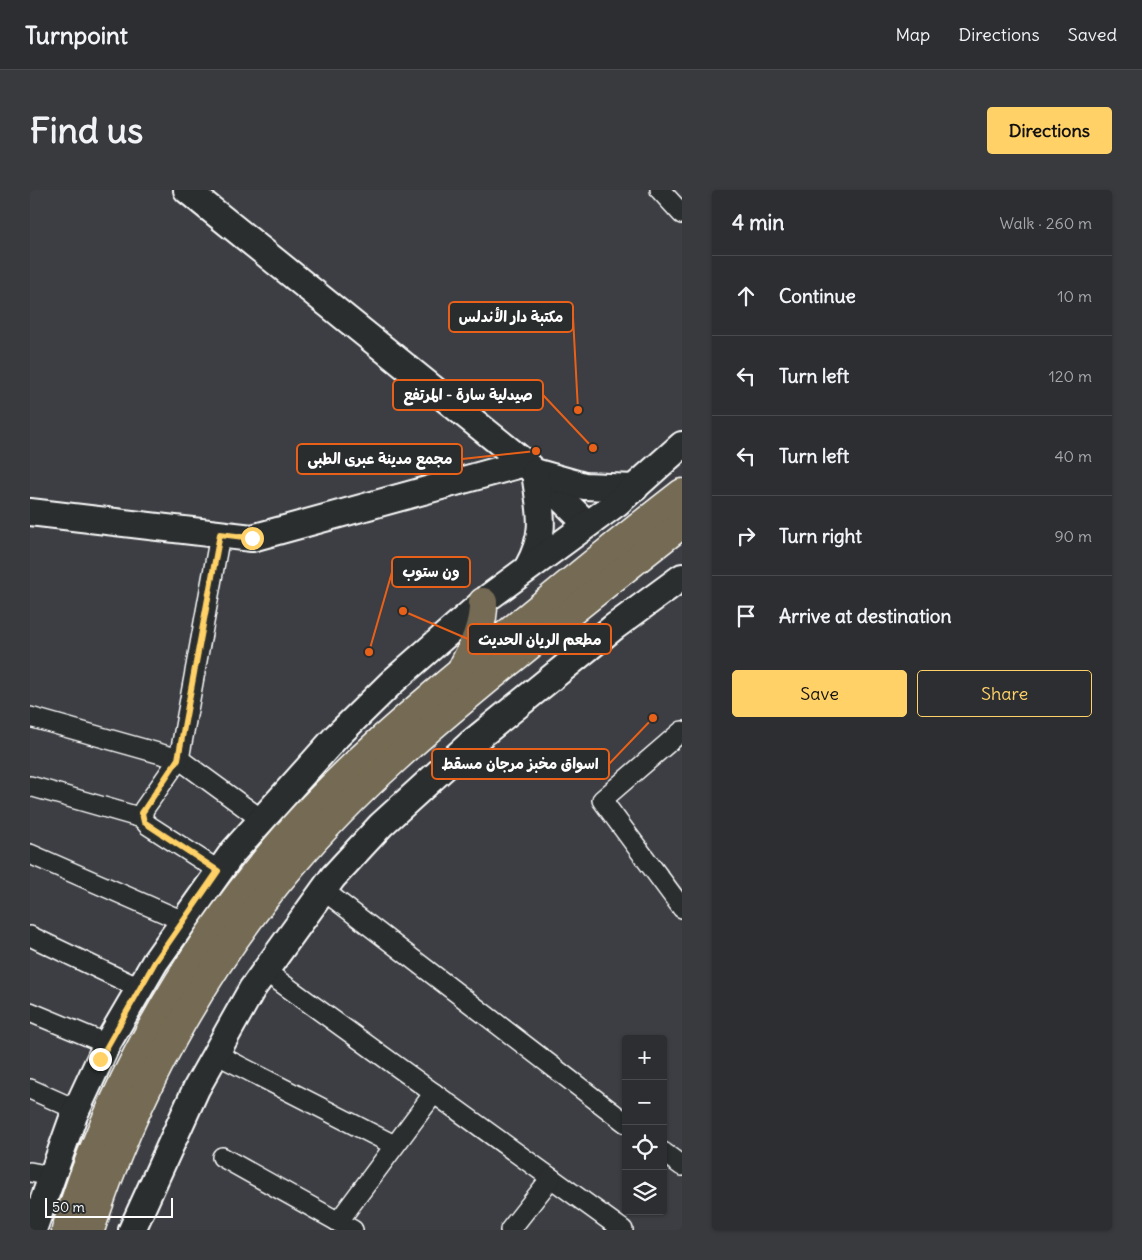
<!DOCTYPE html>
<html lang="en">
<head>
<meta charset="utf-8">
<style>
  :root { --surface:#2d2e32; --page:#393a3e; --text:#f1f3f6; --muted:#a7a8ac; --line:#484a4d; --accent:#ffd166 }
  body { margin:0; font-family:Delius,"Playpen Sans Arabic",sans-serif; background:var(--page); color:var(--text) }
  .controls { position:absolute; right:15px; bottom:15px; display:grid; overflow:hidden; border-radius:5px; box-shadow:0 1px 4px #0004 }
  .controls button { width:45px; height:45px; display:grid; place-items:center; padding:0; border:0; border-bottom:1px solid var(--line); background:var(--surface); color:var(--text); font:25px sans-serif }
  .scale { position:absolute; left:15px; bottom:12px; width:128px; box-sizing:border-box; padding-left:5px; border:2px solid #fff; border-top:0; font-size:14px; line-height:18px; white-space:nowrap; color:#fff; -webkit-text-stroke:4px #2a2d2e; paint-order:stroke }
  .stop { position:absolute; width:15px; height:15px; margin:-11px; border:4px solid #ffd166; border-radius:50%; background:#fff }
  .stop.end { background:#ffd166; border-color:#fff; box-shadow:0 1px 5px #0008 }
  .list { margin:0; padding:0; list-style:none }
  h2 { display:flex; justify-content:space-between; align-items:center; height:65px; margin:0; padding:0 20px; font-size:21px }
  h2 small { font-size:16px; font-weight:400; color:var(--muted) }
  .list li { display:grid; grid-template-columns:32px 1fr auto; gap:15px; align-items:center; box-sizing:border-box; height:80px; padding:0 20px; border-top:1px solid var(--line) }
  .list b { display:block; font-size:19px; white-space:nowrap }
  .list em { font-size:16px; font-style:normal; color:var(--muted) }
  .actions { display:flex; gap:10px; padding:15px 20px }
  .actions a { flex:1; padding:11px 0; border:1px solid var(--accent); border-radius:5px; text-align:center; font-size:18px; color:var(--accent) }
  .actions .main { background:var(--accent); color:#111 }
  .icon { flex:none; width:28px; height:28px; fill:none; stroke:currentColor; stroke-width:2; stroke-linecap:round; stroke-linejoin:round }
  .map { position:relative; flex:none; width:652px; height:1040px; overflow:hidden; border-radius:5px }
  header { display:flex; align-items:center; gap:30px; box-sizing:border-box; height:70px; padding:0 25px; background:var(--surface); border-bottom:1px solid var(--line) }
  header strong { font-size:24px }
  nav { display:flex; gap:28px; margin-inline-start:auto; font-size:18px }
  .intro { display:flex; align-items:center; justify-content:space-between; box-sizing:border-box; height:120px; padding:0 30px }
  h1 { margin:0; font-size:35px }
  .button { padding:12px 22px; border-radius:5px; background:var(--accent); color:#111; font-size:18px; font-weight:700 }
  main { display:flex; gap:30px; padding:0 30px }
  aside { flex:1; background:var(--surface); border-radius:5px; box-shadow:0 1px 4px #0004 }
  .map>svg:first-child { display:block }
</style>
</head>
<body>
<header>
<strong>Turnpoint</strong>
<nav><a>Map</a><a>Directions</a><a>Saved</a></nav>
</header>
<div class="intro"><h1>Find us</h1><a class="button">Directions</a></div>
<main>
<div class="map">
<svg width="652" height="1040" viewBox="0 0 652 1040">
  <rect width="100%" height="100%" fill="#3c3e43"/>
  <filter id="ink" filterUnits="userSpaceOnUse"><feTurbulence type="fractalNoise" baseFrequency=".02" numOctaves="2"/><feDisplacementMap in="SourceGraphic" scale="10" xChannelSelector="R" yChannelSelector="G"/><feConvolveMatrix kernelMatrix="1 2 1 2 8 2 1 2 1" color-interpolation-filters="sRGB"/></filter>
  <g filter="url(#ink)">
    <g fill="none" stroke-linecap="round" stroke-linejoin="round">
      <defs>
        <g id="street">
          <polyline points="630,0 652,24"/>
          <polyline points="0,527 149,569 231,629"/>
          <polyline points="652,541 572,610 652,718"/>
          <polyline points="0,596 112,628"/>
          <polyline points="0,664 153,731"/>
          <polyline points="189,681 118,635 112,628 114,619 149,569 190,345"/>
          <polyline points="293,700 596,933"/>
          <polyline points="0,746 109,798"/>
          <polyline points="235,781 593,1040"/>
          <polyline points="0,822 77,854"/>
          <polyline points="186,864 364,955"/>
          <polyline points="0,899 47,920"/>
          <polyline points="633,962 652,976"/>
          <polyline points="192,967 323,1040"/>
          <polyline points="0,982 21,986"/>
          <polyline points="308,1032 404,903"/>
          <polyline points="480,1040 521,988"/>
        </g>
        <g id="secondary">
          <polyline points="157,0 495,273 557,334"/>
          <polyline points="508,283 554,296 605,298"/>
          <polyline points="0,322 222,348 495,273"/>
          <path d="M498 377C518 341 510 321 505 282"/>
          <polyline points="3,1040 44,925 77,854 125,772 203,662 307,546 362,492 459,407 587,313 652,255"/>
          <polyline points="102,1040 166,899 222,799 303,687 351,635 440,554 584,437 652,387"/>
        </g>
        <g id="highway">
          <path d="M433 477C443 457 454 435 453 412"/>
          <path d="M36 1040C76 903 154 767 245 659 312 579 392 513 472 448 532 399 591 350 652 303"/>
          <path d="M60 1040C103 908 172 780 262 675 326 599 402 535 479 472 536 426 594 379 652 334"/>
        </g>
      </defs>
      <use href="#street" stroke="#fff" stroke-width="22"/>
      <use href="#secondary" stroke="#fff" stroke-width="30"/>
      <use href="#highway" stroke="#fff" stroke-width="31"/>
      <use href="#street" stroke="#2a2d2e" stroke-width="19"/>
      <use href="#secondary" stroke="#2a2d2e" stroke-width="26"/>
      <use href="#highway" stroke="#746b52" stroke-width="28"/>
    </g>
  </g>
  <g fill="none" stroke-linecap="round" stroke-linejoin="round" filter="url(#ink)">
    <polyline stroke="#ffd166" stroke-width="6" points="70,869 125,772 188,681 114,632 112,623 148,569 190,344 222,348"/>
  </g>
  <path fill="none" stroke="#e96118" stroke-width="2" d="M548 220L543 127M563 258L513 205M506 261L432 269M339 462L362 382M373 421L438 449M623 528L579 574"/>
  <g fill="#e96118" stroke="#2a2d2e" stroke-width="2">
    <circle cx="548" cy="220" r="5"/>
    <circle cx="563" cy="258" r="5"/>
    <circle cx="506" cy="261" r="5"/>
    <circle cx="339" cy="462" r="5"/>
    <circle cx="373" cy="421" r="5"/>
    <circle cx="623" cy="528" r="5"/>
  </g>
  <g fill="#2a2d2e" stroke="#e96118" stroke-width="2">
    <rect x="419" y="112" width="124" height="30" rx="5"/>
    <rect x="363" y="190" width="150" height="30" rx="5"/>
    <rect x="267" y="254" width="165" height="30" rx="5"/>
    <rect x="362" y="367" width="78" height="30" rx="5"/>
    <rect x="438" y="434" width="143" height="30" rx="5"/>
    <rect x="402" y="559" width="177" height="30" rx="5"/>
  </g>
  <g font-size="15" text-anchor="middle" font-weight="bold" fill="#fff">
    <text x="481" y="132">مكتبة دار الأندلس</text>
    <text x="438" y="210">صيدلية سارة - المرتفع</text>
    <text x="350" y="274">مجمع مدينة عبرى الطبى</text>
    <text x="401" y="387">ون ستوب</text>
    <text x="510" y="455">مطعم الريان الحديث</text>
    <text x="490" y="579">اسواق مخبز مرجان مسقط</text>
  </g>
</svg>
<div class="controls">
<button>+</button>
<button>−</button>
<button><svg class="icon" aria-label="locate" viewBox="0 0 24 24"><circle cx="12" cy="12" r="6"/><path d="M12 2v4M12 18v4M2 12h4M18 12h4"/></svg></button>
<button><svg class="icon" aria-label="layers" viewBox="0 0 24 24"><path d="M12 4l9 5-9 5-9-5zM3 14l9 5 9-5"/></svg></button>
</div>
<div class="scale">50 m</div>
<div class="stop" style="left:222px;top:348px"></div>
<div class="stop end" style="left:70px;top:869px"></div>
</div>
<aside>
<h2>4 min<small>Walk · 260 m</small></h2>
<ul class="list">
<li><svg class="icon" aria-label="ahead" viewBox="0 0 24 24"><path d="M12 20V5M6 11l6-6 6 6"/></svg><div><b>Continue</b></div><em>10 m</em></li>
<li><svg class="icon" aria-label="left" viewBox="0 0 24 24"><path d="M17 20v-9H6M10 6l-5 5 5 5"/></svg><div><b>Turn left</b></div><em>120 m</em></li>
<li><svg class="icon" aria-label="left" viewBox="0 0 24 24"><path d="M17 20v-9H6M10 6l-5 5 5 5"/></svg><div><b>Turn left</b></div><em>40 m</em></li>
<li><svg class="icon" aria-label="right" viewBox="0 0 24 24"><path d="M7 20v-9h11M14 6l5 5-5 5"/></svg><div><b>Turn right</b></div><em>90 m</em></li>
<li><svg class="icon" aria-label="arrive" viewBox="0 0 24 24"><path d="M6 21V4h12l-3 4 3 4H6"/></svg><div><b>Arrive at destination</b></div></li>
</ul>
<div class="actions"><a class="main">Save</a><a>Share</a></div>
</aside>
</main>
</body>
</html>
